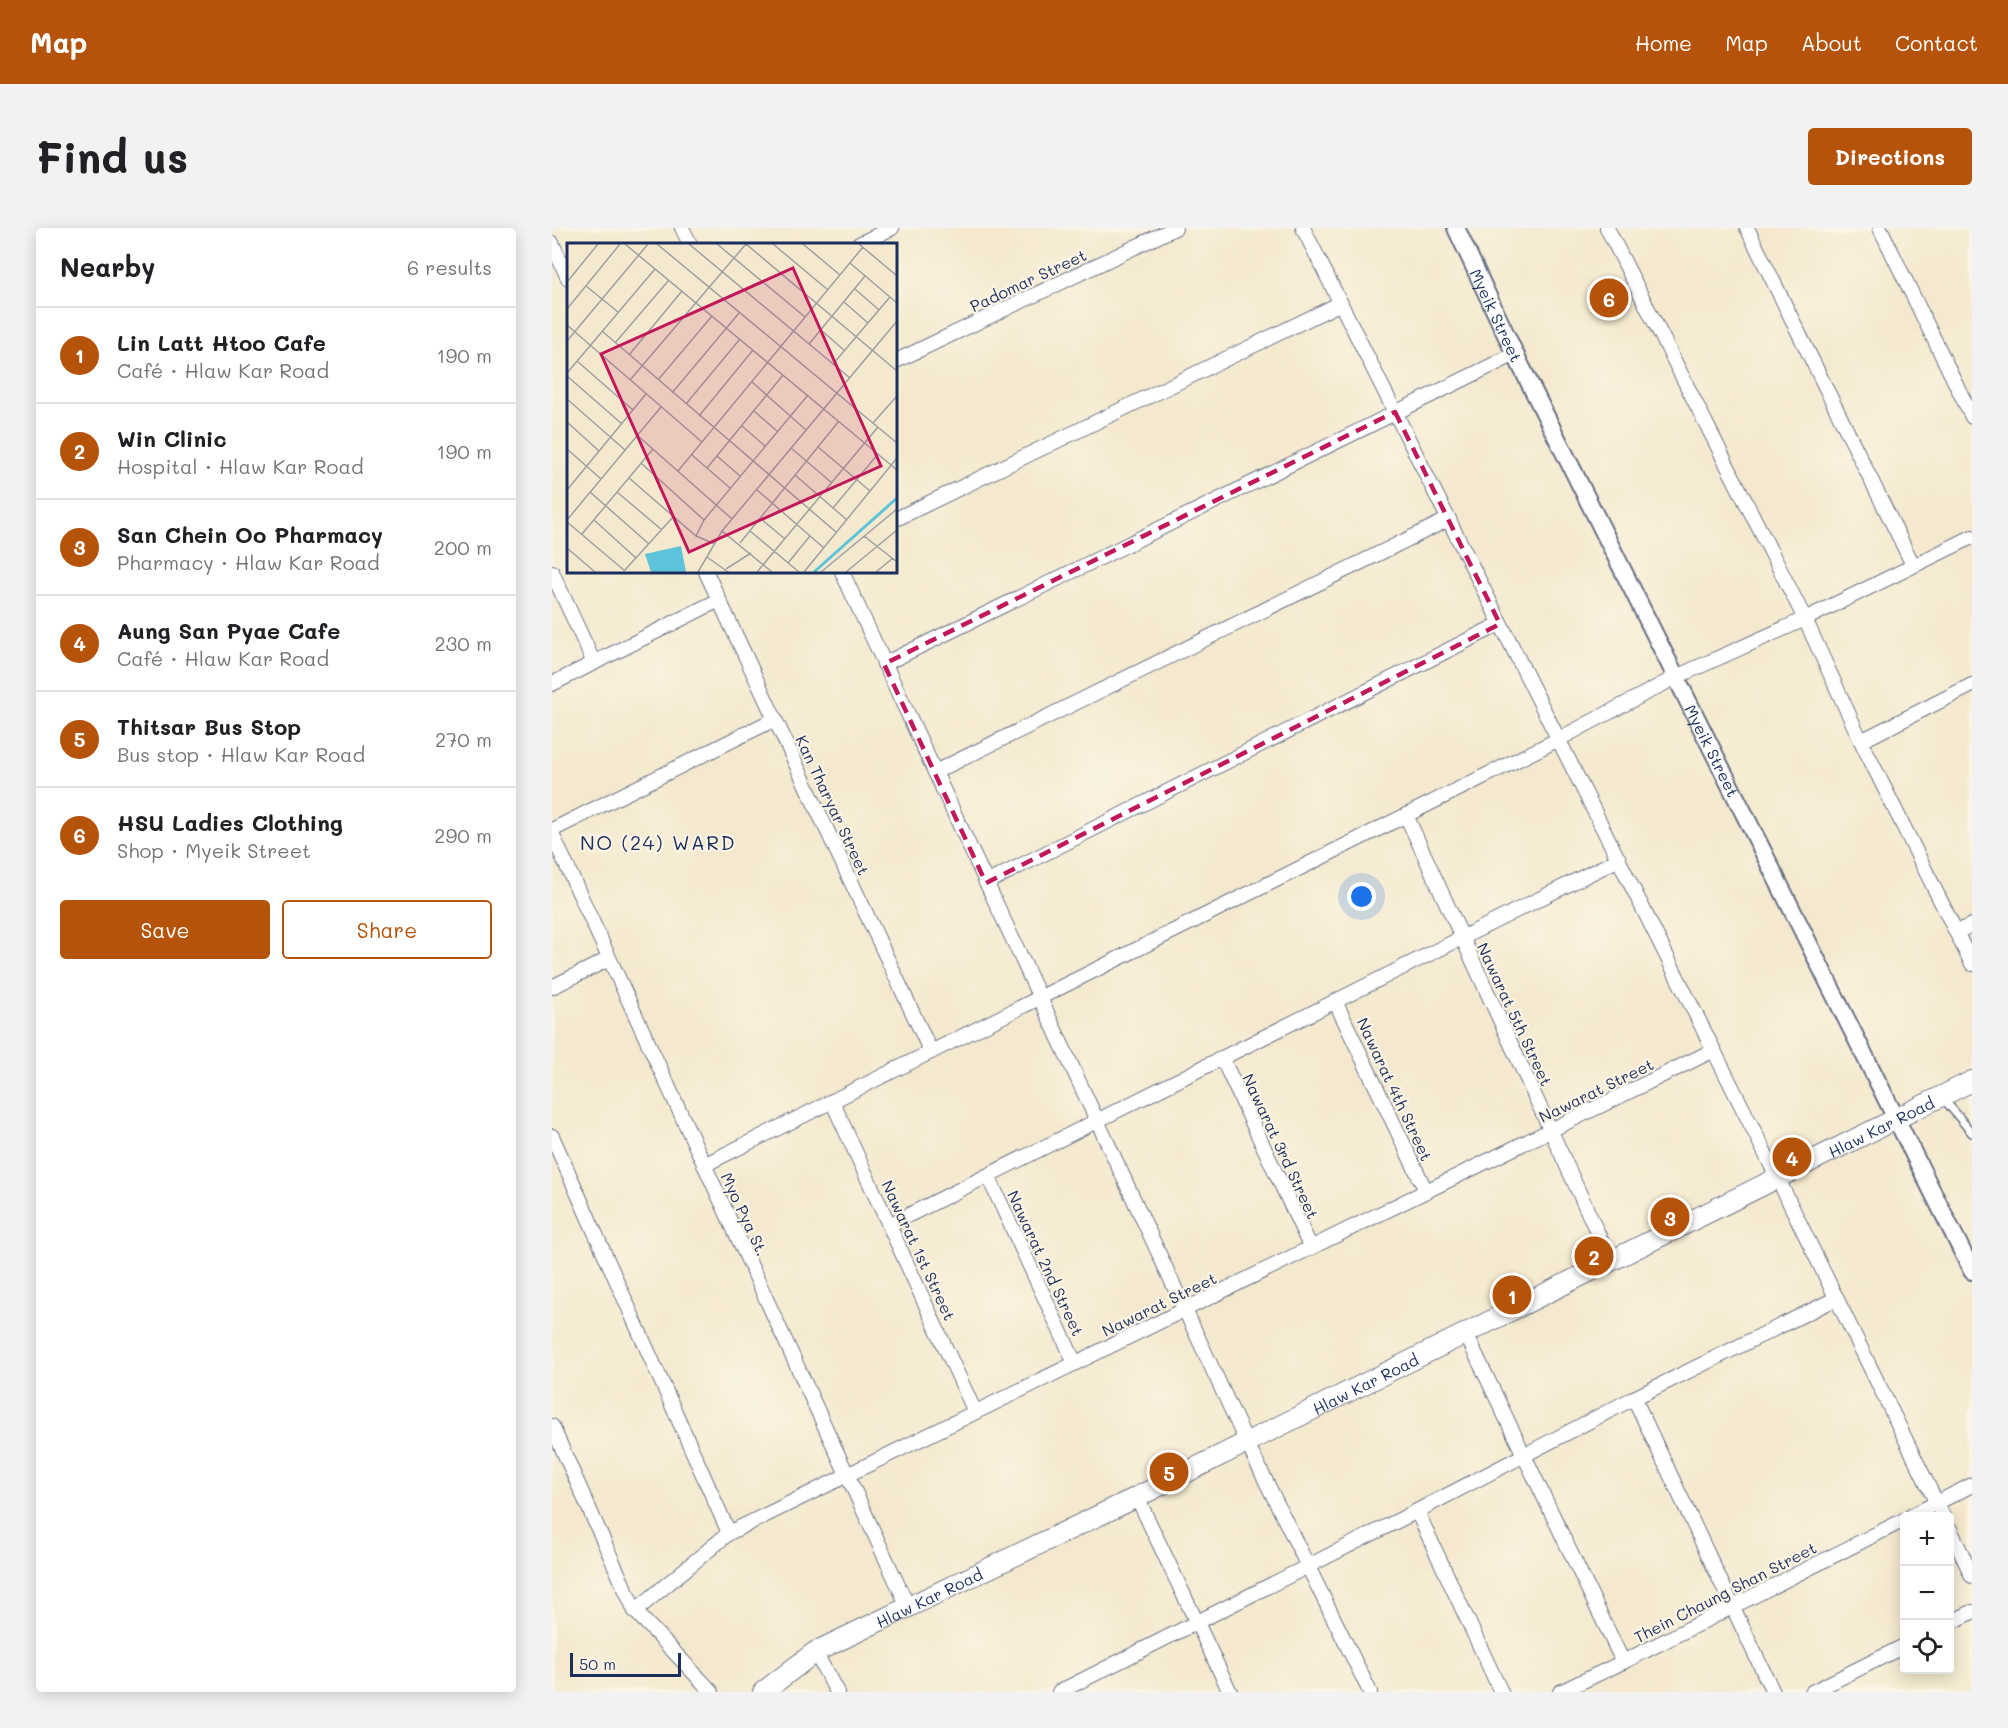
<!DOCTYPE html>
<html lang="en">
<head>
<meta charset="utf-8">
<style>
  :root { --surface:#fff; --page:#f2f2f2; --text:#202124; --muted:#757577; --line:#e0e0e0; --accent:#b45309 }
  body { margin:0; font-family:Mali,sans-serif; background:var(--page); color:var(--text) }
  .controls { position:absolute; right:18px; bottom:18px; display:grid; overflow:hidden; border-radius:6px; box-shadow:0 3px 15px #0003 }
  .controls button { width:54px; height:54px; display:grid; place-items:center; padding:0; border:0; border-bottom:2px solid var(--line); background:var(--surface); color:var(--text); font:30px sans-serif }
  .scale { position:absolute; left:18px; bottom:15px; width:111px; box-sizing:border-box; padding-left:6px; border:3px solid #1b2f5e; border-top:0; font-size:16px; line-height:21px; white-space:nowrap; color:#1b2f5e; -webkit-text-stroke:4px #fcf5e5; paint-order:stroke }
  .you { position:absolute; left:810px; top:669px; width:21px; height:21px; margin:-15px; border:4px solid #fff; border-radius:50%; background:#1a73e8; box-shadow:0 0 0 9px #1a73e833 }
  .badge { display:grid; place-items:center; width:39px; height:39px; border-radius:50%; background:var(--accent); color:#fff; font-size:20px; font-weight:700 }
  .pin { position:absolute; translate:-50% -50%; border:3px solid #fff; box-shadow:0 2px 6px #0006 }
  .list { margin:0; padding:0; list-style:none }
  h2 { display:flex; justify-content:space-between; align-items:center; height:78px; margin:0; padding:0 24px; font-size:26px }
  h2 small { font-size:20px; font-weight:400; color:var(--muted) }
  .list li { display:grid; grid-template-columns:39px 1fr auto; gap:18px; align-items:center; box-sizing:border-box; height:96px; padding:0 24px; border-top:2px solid var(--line) }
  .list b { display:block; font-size:22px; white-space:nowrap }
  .list p { margin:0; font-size:20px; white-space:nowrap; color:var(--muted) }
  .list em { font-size:20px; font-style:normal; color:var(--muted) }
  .actions { display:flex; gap:12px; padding:18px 24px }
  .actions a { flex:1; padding:14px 0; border:2px solid var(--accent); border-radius:6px; text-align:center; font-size:21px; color:var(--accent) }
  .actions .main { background:var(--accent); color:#fff }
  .icon { flex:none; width:33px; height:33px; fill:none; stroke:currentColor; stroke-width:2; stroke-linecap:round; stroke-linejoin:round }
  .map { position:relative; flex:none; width:1420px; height:1464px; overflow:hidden; border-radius:6px }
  header { display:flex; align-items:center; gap:36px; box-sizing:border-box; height:84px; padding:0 30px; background:var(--accent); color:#fff }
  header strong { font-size:28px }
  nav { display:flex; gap:33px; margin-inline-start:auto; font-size:21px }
  .intro { display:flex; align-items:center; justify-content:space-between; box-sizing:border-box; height:144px; padding:0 36px }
  h1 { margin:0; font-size:42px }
  .button { padding:15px 27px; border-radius:6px; background:var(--accent); color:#fff; font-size:21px; font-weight:700 }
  main { display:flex; gap:36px; padding:0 36px }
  aside { flex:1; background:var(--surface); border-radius:6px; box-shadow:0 3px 15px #0003 }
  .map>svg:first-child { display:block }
</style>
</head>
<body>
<header>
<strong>Map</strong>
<nav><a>Home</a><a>Map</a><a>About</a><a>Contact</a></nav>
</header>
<div class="intro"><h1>Find us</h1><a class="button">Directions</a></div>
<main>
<aside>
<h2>Nearby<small>6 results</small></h2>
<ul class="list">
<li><span class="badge">1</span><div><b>Lin Latt Htoo Cafe</b><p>Café · Hlaw Kar Road</p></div><em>190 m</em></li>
<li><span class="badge">2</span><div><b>Win Clinic</b><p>Hospital · Hlaw Kar Road</p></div><em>190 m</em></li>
<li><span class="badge">3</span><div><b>San Chein Oo Pharmacy</b><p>Pharmacy · Hlaw Kar Road</p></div><em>200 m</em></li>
<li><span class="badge">4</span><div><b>Aung San Pyae Cafe</b><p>Café · Hlaw Kar Road</p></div><em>230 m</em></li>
<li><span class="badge">5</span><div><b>Thitsar Bus Stop</b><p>Bus stop · Hlaw Kar Road</p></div><em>270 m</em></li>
<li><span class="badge">6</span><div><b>HSU Ladies Clothing</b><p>Shop · Myeik Street</p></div><em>290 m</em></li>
</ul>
<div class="actions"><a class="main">Save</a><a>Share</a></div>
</aside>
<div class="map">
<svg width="1420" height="1464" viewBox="0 0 1420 1464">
  <rect width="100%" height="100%" fill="#fcf5e5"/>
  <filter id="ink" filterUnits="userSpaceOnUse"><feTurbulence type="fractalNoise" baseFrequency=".0167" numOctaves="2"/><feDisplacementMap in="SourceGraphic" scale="12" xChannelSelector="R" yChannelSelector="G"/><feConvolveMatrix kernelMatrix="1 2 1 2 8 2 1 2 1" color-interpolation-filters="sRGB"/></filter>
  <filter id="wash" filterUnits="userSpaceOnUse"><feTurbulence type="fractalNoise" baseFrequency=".008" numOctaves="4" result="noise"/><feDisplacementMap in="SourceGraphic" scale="24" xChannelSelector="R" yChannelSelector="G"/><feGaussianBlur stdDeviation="1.35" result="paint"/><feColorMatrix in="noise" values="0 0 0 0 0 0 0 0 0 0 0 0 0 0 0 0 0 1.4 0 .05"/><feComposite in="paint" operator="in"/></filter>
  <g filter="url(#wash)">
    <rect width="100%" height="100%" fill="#f4e9ce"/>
  </g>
  <g filter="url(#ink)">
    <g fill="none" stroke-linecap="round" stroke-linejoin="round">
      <defs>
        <polyline id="service" points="1391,870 1420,905"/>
        <g id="minor">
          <polyline points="130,0 138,16"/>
          <polyline points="751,0 1225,949 1391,1288"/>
          <polyline points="1055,0 1253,391 1309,513 1420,736"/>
          <polyline points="1195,0 1361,337"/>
          <polyline points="1328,0 1420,189"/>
          <polyline points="0,15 16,50"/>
          <polyline points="307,16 340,0"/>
          <polyline points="344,133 623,0"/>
          <polyline points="344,291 789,75"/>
          <polyline points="0,344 42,435"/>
          <polyline points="154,344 379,824"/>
          <polyline points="290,344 694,1213 818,1464"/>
          <polyline points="332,436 963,126"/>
          <polyline points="0,456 167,372"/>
          <polyline points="1309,513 1420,457"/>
          <polyline points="383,544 897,291"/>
          <polyline points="854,587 1058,1032"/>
          <polyline points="0,602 223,491"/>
          <polyline points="0,606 356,1379"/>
          <polyline points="434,655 948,396"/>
          <polyline points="1404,704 1420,697"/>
          <polyline points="0,759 57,731"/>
          <polyline points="783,773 874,963"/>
          <polyline points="670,830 759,1020"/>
          <polyline points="280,873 423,1184"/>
          <polyline points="0,908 177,1305"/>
          <polyline points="152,937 1007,511 1124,449 1253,391 1420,309"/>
          <polyline points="436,948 523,1135"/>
          <polyline points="337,997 1067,631"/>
          <polyline points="913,1104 1071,1434"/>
          <polyline points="1082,1170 1221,1464"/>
          <polyline points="0,1198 83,1383 160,1464"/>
          <polyline points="585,1269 678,1464"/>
          <polyline points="865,1283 949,1464"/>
          <polyline points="1359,1288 1420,1257"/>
          <polyline points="1398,1301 1420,1348"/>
          <polyline points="83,1383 177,1305 1162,822"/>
          <polyline points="1398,1395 1420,1384"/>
          <polyline points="263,1424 285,1464"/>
          <polyline points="507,1464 865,1283 1082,1170 1285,1070"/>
          <polyline points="1008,1464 1071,1434 1352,1292"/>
          <polyline points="1260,1464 1352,1418"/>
        </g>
        <g id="tertiary">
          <path id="s1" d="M904 0 963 126 1420 1043"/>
        </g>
        <g id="secondary">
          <path id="s2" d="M211 1464 263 1424 585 1269 1420 853"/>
        </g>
      </defs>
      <use href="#service" stroke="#677085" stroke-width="10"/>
      <use href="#minor" stroke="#677085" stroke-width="16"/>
      <use href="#tertiary" stroke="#677085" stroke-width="20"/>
      <use href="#secondary" stroke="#677085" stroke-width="22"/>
      <use href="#service" stroke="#fff" stroke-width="7"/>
      <use href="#minor" stroke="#fff" stroke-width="14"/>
      <use href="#tertiary" stroke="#fff" stroke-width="16"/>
      <use href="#secondary" stroke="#fff" stroke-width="20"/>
    </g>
  </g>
  <path fill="none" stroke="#c2185b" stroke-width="4.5" stroke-dasharray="12 8" stroke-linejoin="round" d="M843 184 948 396 434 655 332 436Z"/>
  <g text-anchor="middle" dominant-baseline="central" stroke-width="4.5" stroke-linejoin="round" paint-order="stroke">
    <g font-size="16" fill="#1b2f5e" stroke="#fcf5e5">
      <text transform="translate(476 52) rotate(-25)">Padomar Street</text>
      <text stroke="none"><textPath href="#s1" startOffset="96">Myeik Street</textPath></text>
      <text stroke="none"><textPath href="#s1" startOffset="582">Myeik Street</textPath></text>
      <text transform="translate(281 577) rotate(65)">Kan Tharyar Street</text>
      <text transform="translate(963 786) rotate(65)">Nawarat 5th Street</text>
      <text transform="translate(843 861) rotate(65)">Nawarat 4th Street</text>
      <text transform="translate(1044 862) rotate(-26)">Nawarat Street</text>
      <text stroke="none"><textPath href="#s2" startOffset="1254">Hlaw Kar Road</textPath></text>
      <text transform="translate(729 918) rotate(65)">Nawarat 3rd Street</text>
      <text transform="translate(193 986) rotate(65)">Myo Pya St.</text>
      <text transform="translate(367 1022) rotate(65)">Nawarat 1st Street</text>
      <text transform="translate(494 1035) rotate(65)">Nawarat 2nd Street</text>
      <text transform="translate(607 1076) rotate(-26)">Nawarat Street</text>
      <text stroke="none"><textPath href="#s2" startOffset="678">Hlaw Kar Road</textPath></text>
      <text transform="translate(1173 1364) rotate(-27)">Thein Chaung Shan Street</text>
      <text stroke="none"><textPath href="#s2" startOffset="192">Hlaw Kar Road</textPath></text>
    </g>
    <g font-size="20" letter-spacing="1.5" fill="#1b2f5e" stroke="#fcf5e5">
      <text x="106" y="614">NO (24) WARD</text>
    </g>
  </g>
  <g transform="translate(15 15)">
    <rect width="330" height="330" fill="#f4e9ce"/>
    <path d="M114 303 119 329H84L78 311Z" fill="#5dc3da"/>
    <path fill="none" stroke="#5dc3da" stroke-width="3" d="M247 329 330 255"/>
    <path fill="none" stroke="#9d9fa1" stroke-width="1.5" d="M58 1 330 227M90 1 330 200M122 1 283 135M150 1 238 74M179 1 330 128M206 1 261 47M236 1 273 32M292 1 330 33M283 20 330 60M0 39 31 1M19 43 51 69M288 46 312 67M277 59 301 80M0 66 53 1M0 82 135 199M254 87 278 108M35 88 269 289M0 98 81 1M48 100 102 37M242 101 298 33M62 112 115 48M10 118 66 167M266 121 323 54M0 130 88 26M0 133 55 181M63 137 179 1M91 137 145 73M185 139 239 187M105 150 172 70M0 156 58 207M119 161 173 96M187 168 210 188M132 173 186 107M0 179 32 208M306 180 330 153M175 183 198 203M70 192 165 276M251 204 303 248M224 205 265 240M0 206 34 236M125 212 163 245M150 213 173 233M74 220 137 277M140 225 216 132M111 228 296 4M228 232 280 277M62 235 129 293 148 301M0 247 79 151M190 247 257 305M23 249 82 301M50 249 95 287M266 265 311 211M193 275 218 296M0 277 94 164M27 277 69 315M0 279 58 328M155 288 205 329M183 288 232 329M15 291 86 206M129 293 137 277 241 152M297 293 330 319M173 300 272 178M0 305 28 329M140 314 161 329M221 320 243 293M159 326 184 310M57 328 107 273M131 329 155 288 330 78M190 329 311 184M237 329 330 215M254 329 330 266M279 329 330 287M309 329 326 315"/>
    <path fill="#c2185b" fill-opacity="0.15" stroke="#c2185b" stroke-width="3" d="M226 25 314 223 122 309 34 111Z"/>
    <rect width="330" height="330" fill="none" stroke="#1b2f5e" stroke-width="3"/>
  </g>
</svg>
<div class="controls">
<button>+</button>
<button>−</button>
<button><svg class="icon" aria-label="locate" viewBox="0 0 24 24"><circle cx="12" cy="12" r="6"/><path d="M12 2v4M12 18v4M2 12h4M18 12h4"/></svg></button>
</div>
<div class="scale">50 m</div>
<div class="you"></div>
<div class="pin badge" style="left:960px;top:1067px">1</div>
<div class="pin badge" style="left:1042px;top:1028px">2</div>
<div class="pin badge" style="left:1118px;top:989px">3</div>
<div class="pin badge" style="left:1240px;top:929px">4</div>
<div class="pin badge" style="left:617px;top:1244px">5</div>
<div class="pin badge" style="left:1057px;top:70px">6</div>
</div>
</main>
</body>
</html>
